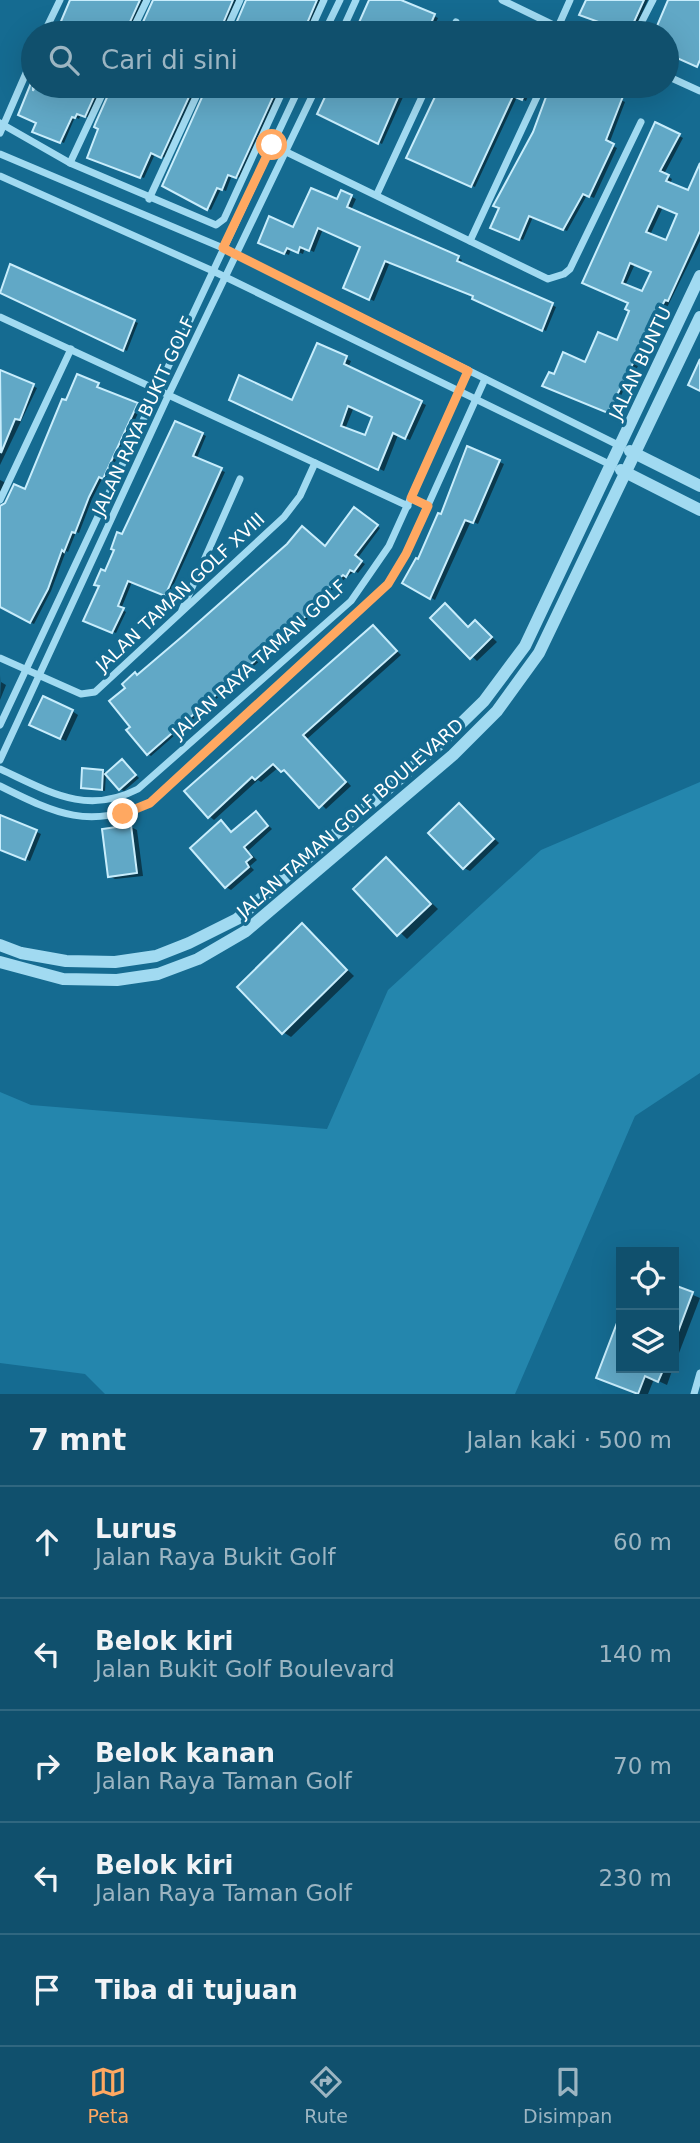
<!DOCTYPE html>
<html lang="id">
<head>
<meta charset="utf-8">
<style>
  :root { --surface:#10506d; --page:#195772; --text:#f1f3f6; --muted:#9cb5c2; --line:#306780; --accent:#ffa861 }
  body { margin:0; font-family:"DejaVu Sans",sans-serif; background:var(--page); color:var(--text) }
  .controls { position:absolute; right:21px; bottom:21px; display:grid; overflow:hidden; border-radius:0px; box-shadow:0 7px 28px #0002 }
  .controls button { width:63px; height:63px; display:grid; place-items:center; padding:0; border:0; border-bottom:2px solid var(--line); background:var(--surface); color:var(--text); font:35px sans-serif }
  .stop { position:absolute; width:21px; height:21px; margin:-16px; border:5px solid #ffa861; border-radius:50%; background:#fff }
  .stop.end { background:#ffa861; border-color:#fff; box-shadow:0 2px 7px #0008 }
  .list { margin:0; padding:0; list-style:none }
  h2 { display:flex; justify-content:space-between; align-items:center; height:91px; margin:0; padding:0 28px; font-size:30px }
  h2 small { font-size:23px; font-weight:400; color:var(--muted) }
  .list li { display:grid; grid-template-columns:46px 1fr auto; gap:21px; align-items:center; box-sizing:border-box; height:112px; padding:0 28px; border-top:2px solid var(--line) }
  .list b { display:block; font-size:26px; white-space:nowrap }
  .list p { margin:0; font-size:23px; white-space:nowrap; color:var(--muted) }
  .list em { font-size:23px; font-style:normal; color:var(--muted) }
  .icon { flex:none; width:38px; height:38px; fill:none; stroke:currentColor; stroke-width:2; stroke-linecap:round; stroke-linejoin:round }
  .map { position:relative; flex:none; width:700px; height:1394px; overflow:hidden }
  .search { position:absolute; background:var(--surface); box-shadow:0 7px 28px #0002; left:21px; right:21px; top:21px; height:77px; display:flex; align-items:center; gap:18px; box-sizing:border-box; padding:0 24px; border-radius:38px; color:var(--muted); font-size:26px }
  .sheet { height:651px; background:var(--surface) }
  nav { display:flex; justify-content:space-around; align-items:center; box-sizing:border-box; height:98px; border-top:2px solid var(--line); background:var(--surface); font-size:19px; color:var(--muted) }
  nav a { display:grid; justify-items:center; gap:4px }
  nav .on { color:var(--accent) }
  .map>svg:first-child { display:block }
</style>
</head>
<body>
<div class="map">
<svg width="700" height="1394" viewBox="0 0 700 1394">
  <rect width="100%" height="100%" fill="#156b91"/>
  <polygon fill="#2486ad" points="700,782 700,1073 635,1116 515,1394 105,1394 85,1374 0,1363 0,1092 31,1105 327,1129 388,990 541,850"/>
  <g fill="#0007" fill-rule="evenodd">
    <polygon points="72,0 144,0 129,33 57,33"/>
    <polygon points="154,0 238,0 223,33 140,33"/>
    <polygon points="247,0 323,0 306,33 234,33"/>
    <polygon points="367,0 398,0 438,18 431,33 356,33 370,2"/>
    <polygon points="586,0 648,0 633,33 585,17"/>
    <polygon points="33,85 33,86 104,86 89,118 81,114 79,119 75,117 64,143 38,133 38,122 20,114"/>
    <polygon points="113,86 199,86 165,158 155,154 144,178 92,159"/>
    <polygon points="208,86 282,86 240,178 232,175 226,191 221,189 211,210 164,186"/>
    <polygon points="332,86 408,86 382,144 320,113"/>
    <polygon points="441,86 532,86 526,101 517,97 475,187 408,157"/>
    <polygon points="552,86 577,86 594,93 597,86 611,86 608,94 625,102 609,144 617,148 594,198 587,195 567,231 533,217 523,240 496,229"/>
    <path d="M656 124 683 138 664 174 672 179 670 184 689 193 700 167V241L634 374 631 373 613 414 549 388 555 376 586 364 617 343 631 311 630 303 588 285ZM663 207 679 214 667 243 650 235ZM635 264 653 272 643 294 625 286Z"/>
    <polygon points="342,192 356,199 351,210 458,258 462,260 460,264 556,307 546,331 478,300 475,296 390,262 374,301 349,290 362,247 323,229 314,252 305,248 303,254 291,249 289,255 264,245 338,202"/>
    <polygon points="11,266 138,323 127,351 1,292"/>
    <path d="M317 346 351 361 348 368 426 405 410 440 398 435 384 471 236 402H293ZM354 407 374 416 366 438 345 429Z"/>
    <polygon points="0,371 37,388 0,465"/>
    <polygon points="98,384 100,390 141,407 107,479 103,477 92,499 79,533 76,532 68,552 66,551 51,591 34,624 0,608 0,506 26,491 67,403"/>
    <polygon points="202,434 206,436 196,460 225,472 168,597 132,582 121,609 126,612 116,633 88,622 123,536"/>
    <polygon points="468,448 504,464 478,524 471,521 435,600 404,582 442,517"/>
    <polygon points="0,480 6,483 0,495"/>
    <polygon points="358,511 380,528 357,559 365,564 358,573 355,571 348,576 321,600 324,604 309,618 151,756 148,754 133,727 138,676 326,547"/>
    <polygon points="445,605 470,628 476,622 497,642 477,661 432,618"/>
    <polygon points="373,627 401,655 307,739 351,786 326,809 289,773 279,767 261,782 258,780 214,820 209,816"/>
    <polygon points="1,675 1,682 6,685 0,700"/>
    <polygon points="72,711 78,715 66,741 37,728"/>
    <polygon points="122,761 139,778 124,791 120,789"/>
    <polygon points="103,771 106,773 105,791 83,787"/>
    <polygon points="459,805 499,843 470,871 464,868"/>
    <polygon points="256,813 272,829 248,851 257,860 250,866 254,870 231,890 226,887 221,822 233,833"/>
    <polygon points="0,815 41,834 30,861 0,847"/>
    <polygon points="131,827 137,830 143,876 115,879 109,876"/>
    <polygon points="386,859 438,909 407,939 355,889"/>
    <polygon points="302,926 354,976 291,1037 283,1032"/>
    <polygon points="674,1287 700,1298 674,1366"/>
    <polygon points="621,1318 621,1368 673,1368 667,1385 654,1379 648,1394 637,1394 598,1377"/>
  </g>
  <g fill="#61a8c6" stroke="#c8edfc" stroke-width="2" fill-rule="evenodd">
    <polygon points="70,0 140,0 125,33 56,33"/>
    <polygon points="153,0 233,0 219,33 138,33"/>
    <polygon points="246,0 317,0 303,33 232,33"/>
    <polygon points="369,0 401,0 435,14 427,33 372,33 357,27"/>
    <polygon points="586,0 644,0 629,33 579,15"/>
    <polygon points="668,0 700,0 700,60 697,67 670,55 667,52 667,33 654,33"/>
    <polygon points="33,78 33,91 35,86 99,86 85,117 77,114 75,118 72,117 60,143 32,132 36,123 18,115"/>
    <polygon points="112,86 194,86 161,158 151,153 140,178 87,158 98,129 94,127 96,122"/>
    <polygon points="207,86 278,86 236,178 228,175 222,190 217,188 207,210 162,186"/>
    <polygon points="330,86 403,86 378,144 317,114"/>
    <polygon points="440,86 528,86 522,100 513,96 471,187 406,158"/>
    <polygon points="550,86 627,86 606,140 614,144 589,197 583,194 563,230 529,216 519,240 490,228 499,208 493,206 533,132"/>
    <path d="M655 122 680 134 660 171 669 175 666 181 688 190 700 163V231L668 301 665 300 608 413 542 386 549 372 554 374 563 352 585 362 598 332 617 340 629 311 625 309 628 303 582 283ZM658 206 677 214 666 240 646 232ZM630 263 651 272 642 291 622 283Z"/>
    <polygon points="311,188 337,199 341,190 352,195 347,207 459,256 457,261 553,303 542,331 472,299 473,296 385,261 369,300 343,288 360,247 318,228 309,251 300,247 298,253 287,248 284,254 258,243 269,216 293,227"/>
    <polygon points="10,264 135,320 123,351 0,293"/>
    <path d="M317 343 347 356 344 364 422 401 405 439 393 433 378 470 229 400 239 375 292 400ZM348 406 372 417 365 435 341 426Z"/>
    <polygon points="700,359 700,391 688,385"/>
    <polygon points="0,370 34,384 20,420 15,419 1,453"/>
    <polygon points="77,374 99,383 97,387 138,403 103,479 99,477 89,497 75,533 72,532 64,552 62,550 48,589 30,623 0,607 0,506 5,503 14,484 25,489 62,399 66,400"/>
    <polygon points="175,421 203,433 193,456 222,468 165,596 128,581 118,606 124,608 112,633 83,621 99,586 94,585 101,569 105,571 114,550 111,549 117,532 122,534"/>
    <polygon points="467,446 500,460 473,523 465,520 430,599 402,583 416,558 418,559 438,513 441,514"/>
    <polygon points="354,507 378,525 355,555 362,561 354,572 350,570 346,577 343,575 319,598 321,601 305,617 147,755 126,730 130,727 109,701 125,688 122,684 135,672 137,675 184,635 287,544 302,526 325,546"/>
    <polygon points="445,603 468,627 475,620 492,637 470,659 430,618"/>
    <polygon points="373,625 397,651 303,735 346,782 319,808 284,770 281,772 273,764 255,780 252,777 208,818 184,791"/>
    <polygon points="43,696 73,710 60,739 29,725"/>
    <polygon points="122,759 136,775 119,790 105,774"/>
    <polygon points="82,768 103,770 102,790 81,788"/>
    <polygon points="459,803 494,839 463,869 428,833"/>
    <polygon points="256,811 268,826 244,847 252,857 246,862 249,867 225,888 190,848 221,820 231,832"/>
    <polygon points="0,815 37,830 25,860 0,850"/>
    <polygon points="131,825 137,873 108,877 102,829"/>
    <polygon points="386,857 431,904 397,936 353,889"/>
    <polygon points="302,923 347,970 282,1034 237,987"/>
    <polygon points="674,1285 693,1292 675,1340 674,1339"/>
    <polygon points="620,1315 621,1368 664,1368 658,1382 645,1376 638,1394 596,1378"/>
  </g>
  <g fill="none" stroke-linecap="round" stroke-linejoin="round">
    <g stroke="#a1daf1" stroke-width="7">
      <polyline points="502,0 570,33"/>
      <polyline points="558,27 570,0"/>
      <polyline points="44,33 60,0"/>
      <polyline points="131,33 147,0"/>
      <polyline points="225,33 240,0"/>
      <polyline points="309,33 324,0"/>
      <polyline points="324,33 340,0"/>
      <polyline points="341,33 356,0"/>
      <polyline points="451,33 456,22"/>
      <polyline points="636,33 653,0"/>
      <polyline points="667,76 700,91"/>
      <polyline points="0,123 70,163 216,225 224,219 285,86"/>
      <polyline points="0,133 33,57"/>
      <polyline points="272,145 548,279 564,274 570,269 641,122"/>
      <polyline points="0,154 223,248 620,446"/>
      <polyline points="70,163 106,86"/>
      <polyline points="0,176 213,271 611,465"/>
      <polyline points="377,194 427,86"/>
      <polyline points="149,199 201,86"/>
      <polyline points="470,241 542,86"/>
      <polyline points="0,317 408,506"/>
      <polyline points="0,500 71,349"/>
      <polyline points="182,610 240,479"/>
      <polyline points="0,658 81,694 95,692 284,517 300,496 315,463"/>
      <polyline points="0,725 300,86"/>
      <polyline points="0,760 169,394 317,86"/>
      <path d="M0 769C48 791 86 816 138 789L351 601 389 546 468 371"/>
      <path d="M0 786C58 815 88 829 150 803L388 584 406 554 485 379"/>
      <polyline points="694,1394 700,1373"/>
    </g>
    <g stroke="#a1daf1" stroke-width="12">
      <polyline points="630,451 700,486"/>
      <polyline points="621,470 700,510"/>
      <polyline points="0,945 21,953 66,961 115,962 156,956 189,943 237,919 441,743 484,701 525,646 700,276"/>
      <polyline points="0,962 63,979 117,980 158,974 198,959 246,931 453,755 497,711 539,653 700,317"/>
    </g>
  </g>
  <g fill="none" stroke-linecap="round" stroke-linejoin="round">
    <polyline stroke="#ffa861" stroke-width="9" points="123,814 150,803 388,584 406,554 428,506 411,498 468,371 223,248 272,145"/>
  </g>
  <g text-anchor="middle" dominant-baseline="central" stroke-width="7" stroke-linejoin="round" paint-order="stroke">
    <g font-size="18" fill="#fff" stroke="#156b91">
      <text transform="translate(640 363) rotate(-65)">JALAN BUNTU</text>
      <text transform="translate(143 416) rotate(-65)">JALAN RAYA BUKIT GOLF</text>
      <text transform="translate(180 592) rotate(-43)">JALAN TAMAN GOLF XVIII</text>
      <text transform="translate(259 659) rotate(-42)">JALAN RAYA TAMAN GOLF</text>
      <text transform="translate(350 818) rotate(-41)">JALAN TAMAN GOLF BOULEVARD</text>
    </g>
  </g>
</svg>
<div class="controls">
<button><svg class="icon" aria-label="locate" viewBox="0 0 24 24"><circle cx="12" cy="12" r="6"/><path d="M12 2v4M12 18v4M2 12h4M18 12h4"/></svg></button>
<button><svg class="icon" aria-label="layers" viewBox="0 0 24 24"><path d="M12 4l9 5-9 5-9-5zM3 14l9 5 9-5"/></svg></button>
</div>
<div class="stop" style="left:272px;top:145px"></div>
<div class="stop end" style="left:123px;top:814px"></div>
<div class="search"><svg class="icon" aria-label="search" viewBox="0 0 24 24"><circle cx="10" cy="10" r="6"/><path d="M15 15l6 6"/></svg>Cari di sini</div>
</div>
<section class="sheet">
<h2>7 mnt<small>Jalan kaki · 500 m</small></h2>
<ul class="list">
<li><svg class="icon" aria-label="ahead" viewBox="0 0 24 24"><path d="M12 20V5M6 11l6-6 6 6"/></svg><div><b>Lurus</b><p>Jalan Raya Bukit Golf</p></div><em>60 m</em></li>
<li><svg class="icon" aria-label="left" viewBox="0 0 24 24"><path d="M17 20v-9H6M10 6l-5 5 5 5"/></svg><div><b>Belok kiri</b><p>Jalan Bukit Golf Boulevard</p></div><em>140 m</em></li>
<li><svg class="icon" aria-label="right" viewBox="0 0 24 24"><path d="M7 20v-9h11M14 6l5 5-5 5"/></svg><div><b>Belok kanan</b><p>Jalan Raya Taman Golf</p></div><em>70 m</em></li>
<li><svg class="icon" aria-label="left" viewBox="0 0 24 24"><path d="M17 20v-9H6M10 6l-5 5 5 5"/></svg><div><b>Belok kiri</b><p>Jalan Raya Taman Golf</p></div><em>230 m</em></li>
<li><svg class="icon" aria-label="arrive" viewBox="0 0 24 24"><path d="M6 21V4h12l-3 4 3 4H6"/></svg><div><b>Tiba di tujuan</b></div></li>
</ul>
</section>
<nav>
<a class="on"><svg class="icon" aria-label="map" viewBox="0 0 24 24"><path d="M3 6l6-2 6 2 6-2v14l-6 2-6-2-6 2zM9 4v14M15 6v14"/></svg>Peta</a>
<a><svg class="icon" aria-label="directions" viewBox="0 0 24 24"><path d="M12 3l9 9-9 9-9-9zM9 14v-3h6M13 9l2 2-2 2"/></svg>Rute</a>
<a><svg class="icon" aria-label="saved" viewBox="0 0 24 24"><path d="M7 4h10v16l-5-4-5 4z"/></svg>Disimpan</a>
</nav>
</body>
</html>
